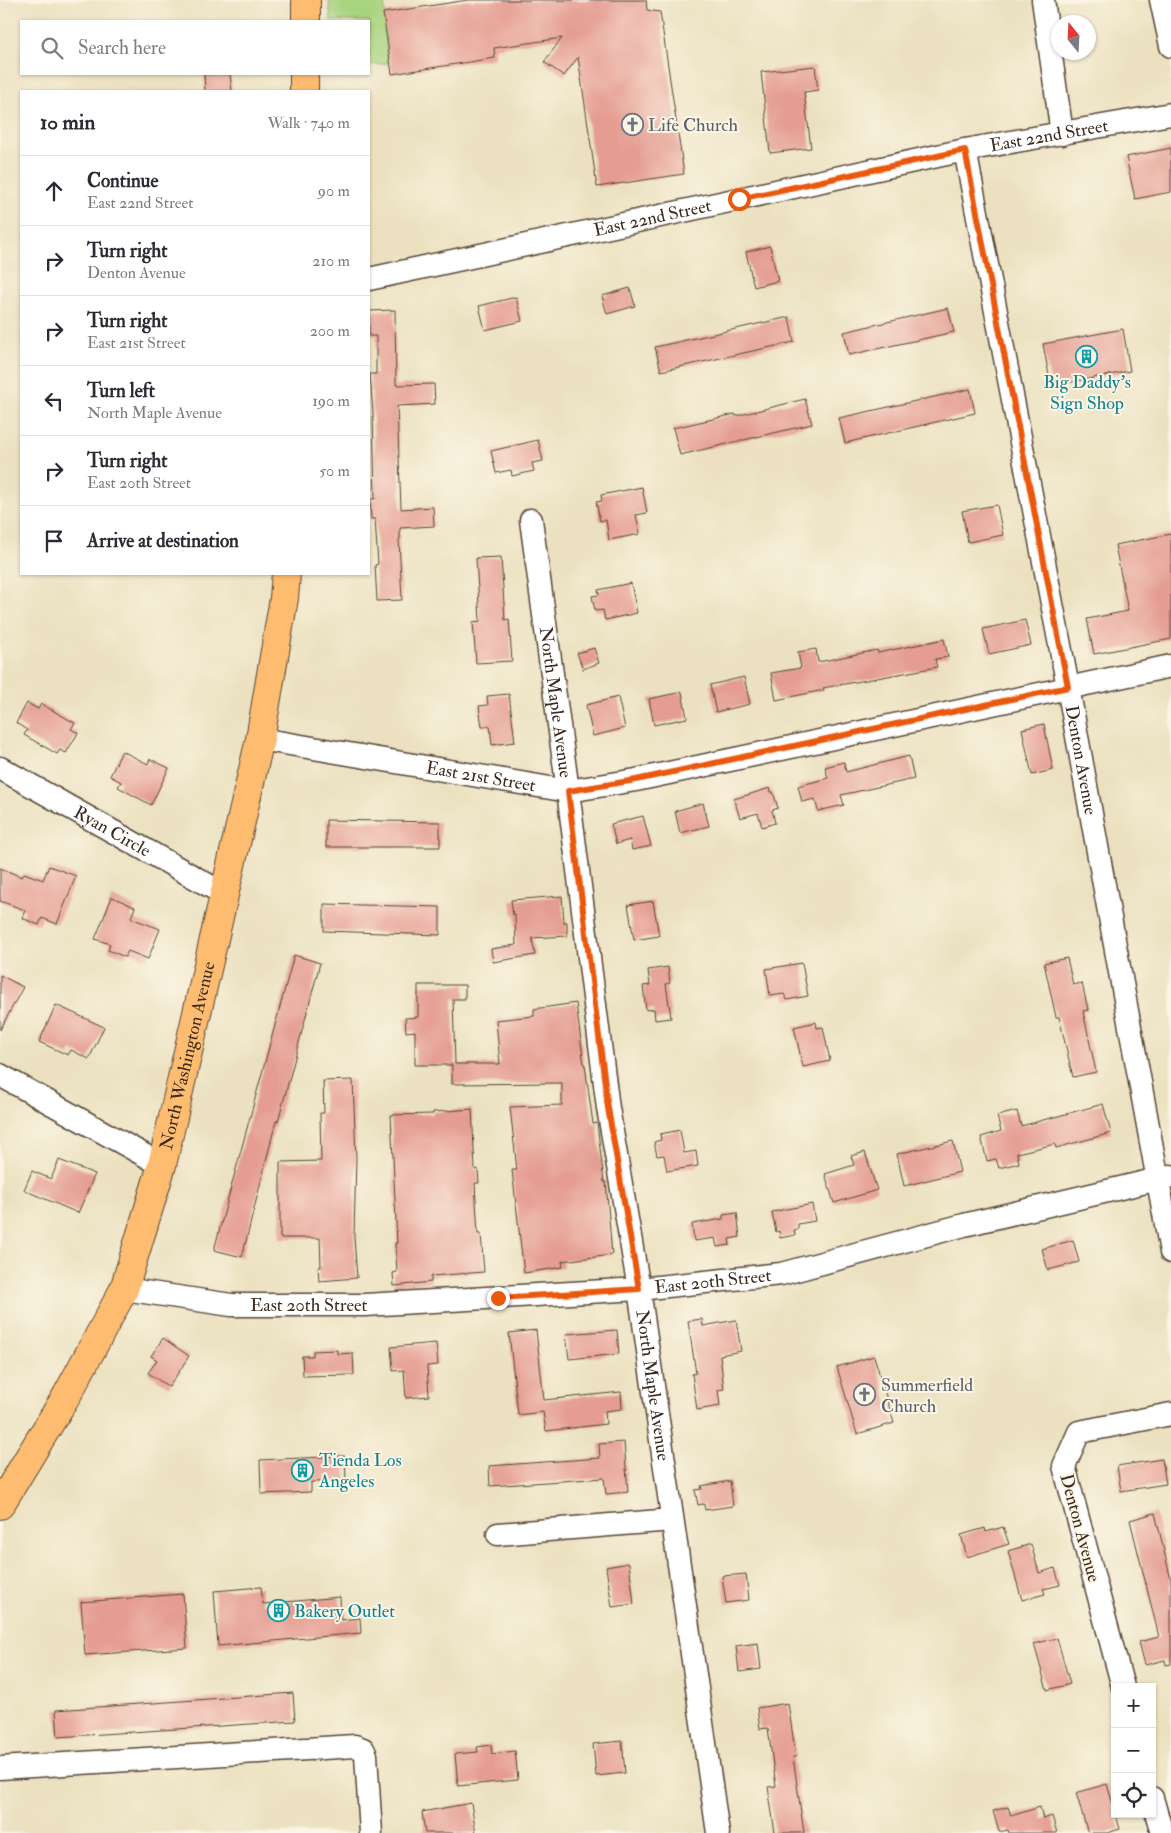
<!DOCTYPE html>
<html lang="en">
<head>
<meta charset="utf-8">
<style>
  :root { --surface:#fff; --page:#f2f2f3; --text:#2b2b33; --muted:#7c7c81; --line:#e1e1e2 }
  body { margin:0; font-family:"IM FELL Double Pica",serif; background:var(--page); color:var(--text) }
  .controls { position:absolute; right:15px; bottom:15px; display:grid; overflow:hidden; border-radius:0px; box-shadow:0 1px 4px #0004 }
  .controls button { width:45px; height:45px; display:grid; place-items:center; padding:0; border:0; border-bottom:1px solid var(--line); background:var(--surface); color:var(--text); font:25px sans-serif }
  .compass { position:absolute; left:1051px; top:15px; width:45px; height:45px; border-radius:50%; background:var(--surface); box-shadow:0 1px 4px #0004; rotate:342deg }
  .stop { position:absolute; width:15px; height:15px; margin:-11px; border:4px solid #ea580c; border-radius:50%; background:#fff }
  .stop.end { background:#ea580c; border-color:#fff; box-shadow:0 1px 5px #0008 }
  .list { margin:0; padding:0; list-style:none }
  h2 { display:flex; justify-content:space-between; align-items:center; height:65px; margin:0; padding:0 20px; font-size:21px }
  h2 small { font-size:16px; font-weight:400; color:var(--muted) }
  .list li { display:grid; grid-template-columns:32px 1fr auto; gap:15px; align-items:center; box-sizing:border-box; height:70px; padding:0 20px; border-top:1px solid var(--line) }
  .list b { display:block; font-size:19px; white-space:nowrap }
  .list p { margin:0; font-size:16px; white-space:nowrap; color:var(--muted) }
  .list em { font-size:16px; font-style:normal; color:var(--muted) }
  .icon { flex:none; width:28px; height:28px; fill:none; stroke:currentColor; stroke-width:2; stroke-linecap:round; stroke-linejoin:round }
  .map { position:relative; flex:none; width:1171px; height:1833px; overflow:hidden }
  .search { position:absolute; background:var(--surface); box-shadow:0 1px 4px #0004; left:20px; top:20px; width:350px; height:55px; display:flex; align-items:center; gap:12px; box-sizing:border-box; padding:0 18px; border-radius:0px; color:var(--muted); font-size:19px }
  .panel { position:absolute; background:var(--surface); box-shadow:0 1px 4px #0004; left:20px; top:90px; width:350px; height:485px; border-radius:0px }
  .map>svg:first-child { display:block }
</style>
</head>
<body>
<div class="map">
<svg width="1171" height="1833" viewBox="0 0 1171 1833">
  <rect width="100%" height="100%" fill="#fcf5e5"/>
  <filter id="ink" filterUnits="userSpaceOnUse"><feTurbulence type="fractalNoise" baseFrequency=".02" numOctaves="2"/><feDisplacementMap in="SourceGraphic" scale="10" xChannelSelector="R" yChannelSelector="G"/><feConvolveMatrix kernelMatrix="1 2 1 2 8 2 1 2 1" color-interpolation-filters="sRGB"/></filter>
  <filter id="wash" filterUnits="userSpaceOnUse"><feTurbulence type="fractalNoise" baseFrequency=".0096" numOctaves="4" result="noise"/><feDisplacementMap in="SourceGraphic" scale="20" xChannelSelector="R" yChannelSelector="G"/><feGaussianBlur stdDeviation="1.12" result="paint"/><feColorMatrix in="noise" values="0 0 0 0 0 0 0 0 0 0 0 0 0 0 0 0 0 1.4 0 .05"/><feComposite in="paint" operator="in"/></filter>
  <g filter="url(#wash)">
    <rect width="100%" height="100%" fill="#ebe1c0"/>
    <polygon fill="#a8d480" stroke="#727f4f" points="338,0 384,0 388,63 369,65 369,21 331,21 329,1"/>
    <g id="blocks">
      <g fill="#e59d92">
        <polygon points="468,0 646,0 647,10 660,12 684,174 597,187 578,57 564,76 544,62 562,38 494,48 495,58 392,74 383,13"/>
        <polygon points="815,66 818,90 804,92 811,148 770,153 761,72"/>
        <polygon points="204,74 230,74 232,91 205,91"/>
        <polygon points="1171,148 1171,192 1135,199 1126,157"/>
        <polygon points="770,246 778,281 754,287 746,252"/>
        <polygon points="630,288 635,306 607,314 602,296"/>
        <polygon points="516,297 522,321 485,330 479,306"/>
        <polygon points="948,308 954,332 849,355 844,332"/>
        <polygon points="395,310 396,385 434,384 435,404 397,406 401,509 433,507 434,526 400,528 400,539 399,539 402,600 377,601 375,565 378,564 375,519 371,519 370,499 375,499 373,413 370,374 376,374 376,336 369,336 369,311"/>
        <polygon points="789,317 794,342 661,371 655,347"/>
        <polygon points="1123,329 1130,371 1051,386 1043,344"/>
        <polygon points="970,389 975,413 845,443 839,418"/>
        <polygon points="805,399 812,424 680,455 673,428 735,414 736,416"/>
        <polygon points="538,440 543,461 532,463 534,471 512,476 511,470 496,473 491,451"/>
        <polygon points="642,487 647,513 636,515 640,534 609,540 606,520 600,521 596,502 602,501 601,495"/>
        <polygon points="997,505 1003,535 968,542 962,511"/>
        <polygon points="1171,534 1171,639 1094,654 1087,619 1128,611 1115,545"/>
        <polygon points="501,557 505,620 509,619 512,661 476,663 473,622 480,621 476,558"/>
        <polygon points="631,583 637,613 605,620 603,610 595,611 592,596 599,595 598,590"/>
        <polygon points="1025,620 1031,645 989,654 983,629"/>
        <polygon points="944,639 948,657 935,659 937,667 823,688 824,690 776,700 771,673 801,668 798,652 816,649 818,662 877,650 878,653"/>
        <polygon points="594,648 599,663 583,669 577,653"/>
        <polygon points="744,677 750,704 716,712 710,685"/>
        <polygon points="682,692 687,718 654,725 649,699"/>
        <polygon points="509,694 515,742 492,745 490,726 482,727 479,706 488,705 487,696"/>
        <polygon points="618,697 625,728 593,736 586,705"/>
        <polygon points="27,703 38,709 41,704 75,723 71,729 78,733 66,753 60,750 57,754 24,735 27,730 16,723"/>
        <polygon points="1044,724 1053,770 1032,775 1022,729"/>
        <polygon points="122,751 148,764 150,759 169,768 151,805 118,787 121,782 110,776"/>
        <polygon points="909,756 914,779 841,795 844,805 818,811 815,799 802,802 798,786 828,778 825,767 844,762 846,772"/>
        <polygon points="770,788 771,792 773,792 778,808 772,810 775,823 762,827 758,813 740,818 734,799"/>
        <polygon points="703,803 709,826 680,833 675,811"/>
        <polygon points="643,816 651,846 632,850 630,840 616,844 611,824"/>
        <polygon points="326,820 440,822 440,847 326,847"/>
        <polygon points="49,866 76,876 57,924 42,918 39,925 22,918 25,910 0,901 0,868 22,877 24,873 43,880"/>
        <polygon points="562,896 564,922 567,922 567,936 532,938 535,955 493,962 491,949 516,945 515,914 513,915 511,900"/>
        <polygon points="112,897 135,907 131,918 160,929 148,959 128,951 125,957 108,950 110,944 95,939"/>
        <polygon points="653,901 659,936 634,940 628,905"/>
        <polygon points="324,904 440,907 440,935 324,931"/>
        <polygon points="294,955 320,963 287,1088 278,1121 276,1121 242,1257 214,1250"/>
        <polygon points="1067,958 1073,985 1082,983 1088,1010 1083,1011 1096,1072 1073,1077 1059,1017 1056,1017 1044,963"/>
        <polygon points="802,963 808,996 787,1000 784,994 770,996 766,969"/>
        <polygon points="668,967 670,983 666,984 671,1018 655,1020 654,1009 646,1010 643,986 650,985 648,970"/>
        <polygon points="0,975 23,987 0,1030"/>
        <polygon points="418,985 465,985 465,999 453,999 455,1064 500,1064 496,1020 534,1016 534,1009 576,1003 584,1065 585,1065 593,1124 597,1123 604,1182 606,1182 612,1255 562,1261 563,1267 524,1273 512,1170 517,1170 510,1107 562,1105 562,1083 452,1084 452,1065 415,1065 415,1031 406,1032 405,1018 418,1017"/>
        <polygon points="56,1005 104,1027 89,1059 71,1050 68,1055 39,1042"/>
        <polygon points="816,1022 817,1028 823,1027 830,1061 803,1067 794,1027"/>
        <polygon points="353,1080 356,1157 354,1237 357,1278 319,1281 318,1267 321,1267 320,1238 280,1238 280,1162 321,1161 320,1113 324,1113 323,1081"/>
        <polygon points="1103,1104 1111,1133 1056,1148 1055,1144 1017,1153 1019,1163 999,1168 996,1159 987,1161 981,1137 1001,1131 997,1116 1017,1111 1021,1126"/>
        <polygon points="472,1109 475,1170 478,1169 479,1183 475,1183 478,1234 481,1234 484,1272 431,1276 431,1282 394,1286 393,1273 397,1272 395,1243 397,1243 391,1115 433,1114 433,1112"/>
        <polygon points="680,1130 684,1153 696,1151 698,1166 667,1171 664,1155 657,1156 654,1142 661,1140 660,1134"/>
        <polygon points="953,1141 960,1172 904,1186 897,1154"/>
        <polygon points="865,1152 877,1190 834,1203 825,1174 854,1165 851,1156"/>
        <polygon points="59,1160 95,1174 78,1213 24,1190 32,1171 51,1179"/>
        <polygon points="812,1204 815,1221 798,1224 798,1229 794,1230 795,1235 780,1238 779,1231 776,1232 772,1212"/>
        <polygon points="737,1213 740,1237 729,1239 730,1245 717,1247 715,1238 694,1241 692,1224 723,1219 723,1215"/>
        <polygon points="1073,1240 1079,1262 1048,1270 1042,1249"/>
        <polygon points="702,1319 703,1326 736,1320 741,1351 720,1355 724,1389 718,1390 720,1406 697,1410 692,1374 696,1373 688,1321"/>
        <polygon points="536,1330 544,1400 621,1392 622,1409 605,1411 606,1424 546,1431 543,1412 518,1415 509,1333"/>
        <polygon points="617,1330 619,1354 569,1359 566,1334"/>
        <polygon points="163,1338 189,1356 169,1387 148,1373 157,1360 151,1356"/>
        <polygon points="436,1343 438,1365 427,1366 429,1396 406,1398 404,1370 393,1371 391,1347"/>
        <polygon points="337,1350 337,1354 353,1353 354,1375 303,1376 302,1356 313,1356 313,1351"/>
        <polygon points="874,1356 894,1423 857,1434 837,1367"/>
        <polygon points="624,1442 628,1492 606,1494 604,1478 490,1486 489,1466 600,1458 599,1444"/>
        <polygon points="345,1456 346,1481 311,1482 311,1492 261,1494 260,1460"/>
        <polygon points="1162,1459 1166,1484 1121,1491 1117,1466"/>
        <polygon points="730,1481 733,1506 705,1510 704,1504 698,1505 695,1490 702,1489 701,1486"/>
        <polygon points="1155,1513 1171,1580 1171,1664 1166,1665 1165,1660 1145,1665 1139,1642 1159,1637 1130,1520"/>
        <polygon points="1003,1527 1009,1544 967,1557 961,1535 985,1528 986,1532"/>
        <polygon points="1031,1544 1039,1573 1055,1568 1060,1585 1043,1589 1045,1594 1022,1600 1008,1551"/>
        <polygon points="629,1563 634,1604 612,1607 606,1567"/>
        <polygon points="746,1574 749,1600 726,1603 722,1576"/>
        <polygon points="261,1587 263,1604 340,1597 341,1620 360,1618 361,1633 218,1646 214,1591"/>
        <polygon points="183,1594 187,1648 85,1655 81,1602"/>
        <polygon points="1057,1638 1070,1684 1047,1690 1034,1644"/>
        <polygon points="758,1643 761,1669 739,1672 736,1646"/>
        <polygon points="293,1693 295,1721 58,1737 56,1710"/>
        <polygon points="788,1703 796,1757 793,1757 804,1833 775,1833 768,1787 776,1786 768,1728 760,1729 757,1708"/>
        <polygon points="622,1741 625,1773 596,1776 593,1744"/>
        <polygon points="491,1745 492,1754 515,1751 518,1780 458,1786 455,1754 478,1752 477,1747"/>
        <polygon points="1107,1784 1120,1829 1107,1833 1088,1833 1076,1793"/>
        <polygon points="471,1803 476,1833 425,1833 422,1812"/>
        <polygon points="1008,1807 1011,1816 1040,1807 1043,1819 1052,1816 1057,1833 1009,1833 1008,1830 999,1832 993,1811"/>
      </g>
    </g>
  </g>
  <g filter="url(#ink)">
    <use href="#blocks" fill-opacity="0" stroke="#554536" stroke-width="1"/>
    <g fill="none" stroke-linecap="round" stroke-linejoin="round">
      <defs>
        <g id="minor">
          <polyline points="1043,0 1062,134"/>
          <polyline points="1161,0 1171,46"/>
          <path id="s1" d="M965 150 1068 687 1171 1252"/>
          <path id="s2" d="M369 279 965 150 1171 114"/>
          <path id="s3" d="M531 520 568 791 608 1108 639 1289 718 1833"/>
          <path id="s4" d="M260 739 568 791 636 780 1171 666"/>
          <path id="s5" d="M0 768 224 894"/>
          <polyline points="0,1075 162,1165"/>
          <path id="s6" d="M124 1289 231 1305H365L639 1289 781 1274 964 1225 1171 1176"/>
          <polyline points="498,1534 672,1520"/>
          <polyline points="1123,1687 1064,1466 1079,1432 1171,1414"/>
          <polyline points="0,1768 355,1746 363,1749 366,1755 371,1833"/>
          <polyline points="1152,1798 1162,1833"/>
        </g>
        <g id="major">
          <polyline points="306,21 306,0"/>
          <polyline points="304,91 304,74"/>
          <path id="s7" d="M0 1505 67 1395 124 1289 162 1165 260 739 284 598 286 574"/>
        </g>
      </defs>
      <use href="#minor" stroke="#554536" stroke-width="25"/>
      <use href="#major" stroke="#554536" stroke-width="30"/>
      <use href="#minor" stroke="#fff" stroke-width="22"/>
      <use href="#major" stroke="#fdbc6f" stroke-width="28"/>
    </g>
  </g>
  <g fill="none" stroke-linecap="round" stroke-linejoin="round" filter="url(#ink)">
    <polyline stroke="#ea580c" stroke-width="6" points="498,1298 639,1289 608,1108 568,791 636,780 1068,687 965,150 739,199"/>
  </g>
  <defs>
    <symbol id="church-ring" viewBox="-11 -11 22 22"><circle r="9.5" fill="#fcf5e5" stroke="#6b7280" stroke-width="1.5"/><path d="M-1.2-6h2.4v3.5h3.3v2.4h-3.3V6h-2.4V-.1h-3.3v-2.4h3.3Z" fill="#6b7280"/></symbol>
    <symbol id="building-ring" viewBox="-11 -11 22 22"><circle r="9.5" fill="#fcf5e5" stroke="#0f9aa8" stroke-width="1.5"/><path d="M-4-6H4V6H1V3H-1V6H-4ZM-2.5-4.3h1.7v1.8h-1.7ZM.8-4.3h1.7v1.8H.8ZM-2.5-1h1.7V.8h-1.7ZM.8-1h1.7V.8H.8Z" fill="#0f9aa8"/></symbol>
  </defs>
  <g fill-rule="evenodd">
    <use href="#church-ring" x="620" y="112" width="25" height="25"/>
    <use href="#building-ring" x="1074" y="344" width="25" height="25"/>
    <use href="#church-ring" x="852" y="1382" width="25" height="25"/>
    <use href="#building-ring" x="290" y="1458" width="25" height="25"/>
    <use href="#building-ring" x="266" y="1598" width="25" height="25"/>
  </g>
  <g text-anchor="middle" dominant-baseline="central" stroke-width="4" stroke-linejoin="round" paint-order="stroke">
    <g font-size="18" fill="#5b616d" stroke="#fcf5e5" text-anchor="start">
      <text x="648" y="125">Life Church</text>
      <text x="881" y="1385">Summerfield<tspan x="881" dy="21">Church</tspan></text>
    </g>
    <g font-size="18" fill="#3b2a1e" stroke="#fcf5e5">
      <text stroke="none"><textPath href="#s2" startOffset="695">East 22nd Street</textPath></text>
      <text stroke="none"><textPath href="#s2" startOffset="290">East 22nd Street</textPath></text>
      <text stroke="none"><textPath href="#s3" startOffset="184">North Maple Avenue</textPath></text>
      <text stroke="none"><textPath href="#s1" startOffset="621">Denton Avenue</textPath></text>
      <text stroke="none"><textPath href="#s4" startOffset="224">East 21st Street</textPath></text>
      <text stroke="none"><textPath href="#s5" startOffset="129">Ryan Circle</textPath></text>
      <text stroke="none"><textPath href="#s7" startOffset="491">North Washington Avenue</textPath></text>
      <text stroke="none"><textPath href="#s6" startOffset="591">East 20th Street</textPath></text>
      <text stroke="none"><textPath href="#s6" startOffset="186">East 20th Street</textPath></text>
      <text stroke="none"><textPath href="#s3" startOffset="874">North Maple Avenue</textPath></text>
      <text transform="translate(1080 1528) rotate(75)">Denton Avenue</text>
    </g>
    <g font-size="18" fill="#0d838f" stroke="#fcf5e5" text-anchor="start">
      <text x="1087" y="382" text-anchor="middle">Big Daddy's<tspan x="1087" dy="21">Sign Shop</tspan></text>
      <text x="319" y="1460">Tienda Los<tspan x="319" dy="21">Angeles</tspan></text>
      <text x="294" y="1611">Bakery Outlet</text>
    </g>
  </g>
</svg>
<div class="controls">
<button>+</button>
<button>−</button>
<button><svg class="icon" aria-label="locate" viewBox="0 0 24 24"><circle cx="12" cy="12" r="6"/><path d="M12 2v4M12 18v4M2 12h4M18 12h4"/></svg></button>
</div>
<svg class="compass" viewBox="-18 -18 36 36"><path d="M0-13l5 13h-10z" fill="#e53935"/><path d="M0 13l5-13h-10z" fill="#7c7c81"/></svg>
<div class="stop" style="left:739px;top:199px"></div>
<div class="stop end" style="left:498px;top:1298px"></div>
<div class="search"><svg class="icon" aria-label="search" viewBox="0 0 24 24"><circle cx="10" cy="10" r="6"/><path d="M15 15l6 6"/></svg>Search here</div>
<section class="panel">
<h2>10 min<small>Walk · 740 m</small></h2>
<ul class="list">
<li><svg class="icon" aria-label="ahead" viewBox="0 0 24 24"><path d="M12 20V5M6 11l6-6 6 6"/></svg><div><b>Continue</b><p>East 22nd Street</p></div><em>90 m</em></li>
<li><svg class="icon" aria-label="right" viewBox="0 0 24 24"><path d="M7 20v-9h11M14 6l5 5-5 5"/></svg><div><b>Turn right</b><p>Denton Avenue</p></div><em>210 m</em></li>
<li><svg class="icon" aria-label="right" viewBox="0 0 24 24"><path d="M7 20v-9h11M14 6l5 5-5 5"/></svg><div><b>Turn right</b><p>East 21st Street</p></div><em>200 m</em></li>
<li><svg class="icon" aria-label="left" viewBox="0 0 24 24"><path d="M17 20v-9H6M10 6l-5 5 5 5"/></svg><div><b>Turn left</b><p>North Maple Avenue</p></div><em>190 m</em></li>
<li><svg class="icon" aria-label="right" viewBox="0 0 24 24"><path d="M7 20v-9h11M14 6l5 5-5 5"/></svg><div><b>Turn right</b><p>East 20th Street</p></div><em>50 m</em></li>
<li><svg class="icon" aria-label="arrive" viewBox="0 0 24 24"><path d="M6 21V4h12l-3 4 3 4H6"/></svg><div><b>Arrive at destination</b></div></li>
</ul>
</section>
</div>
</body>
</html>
